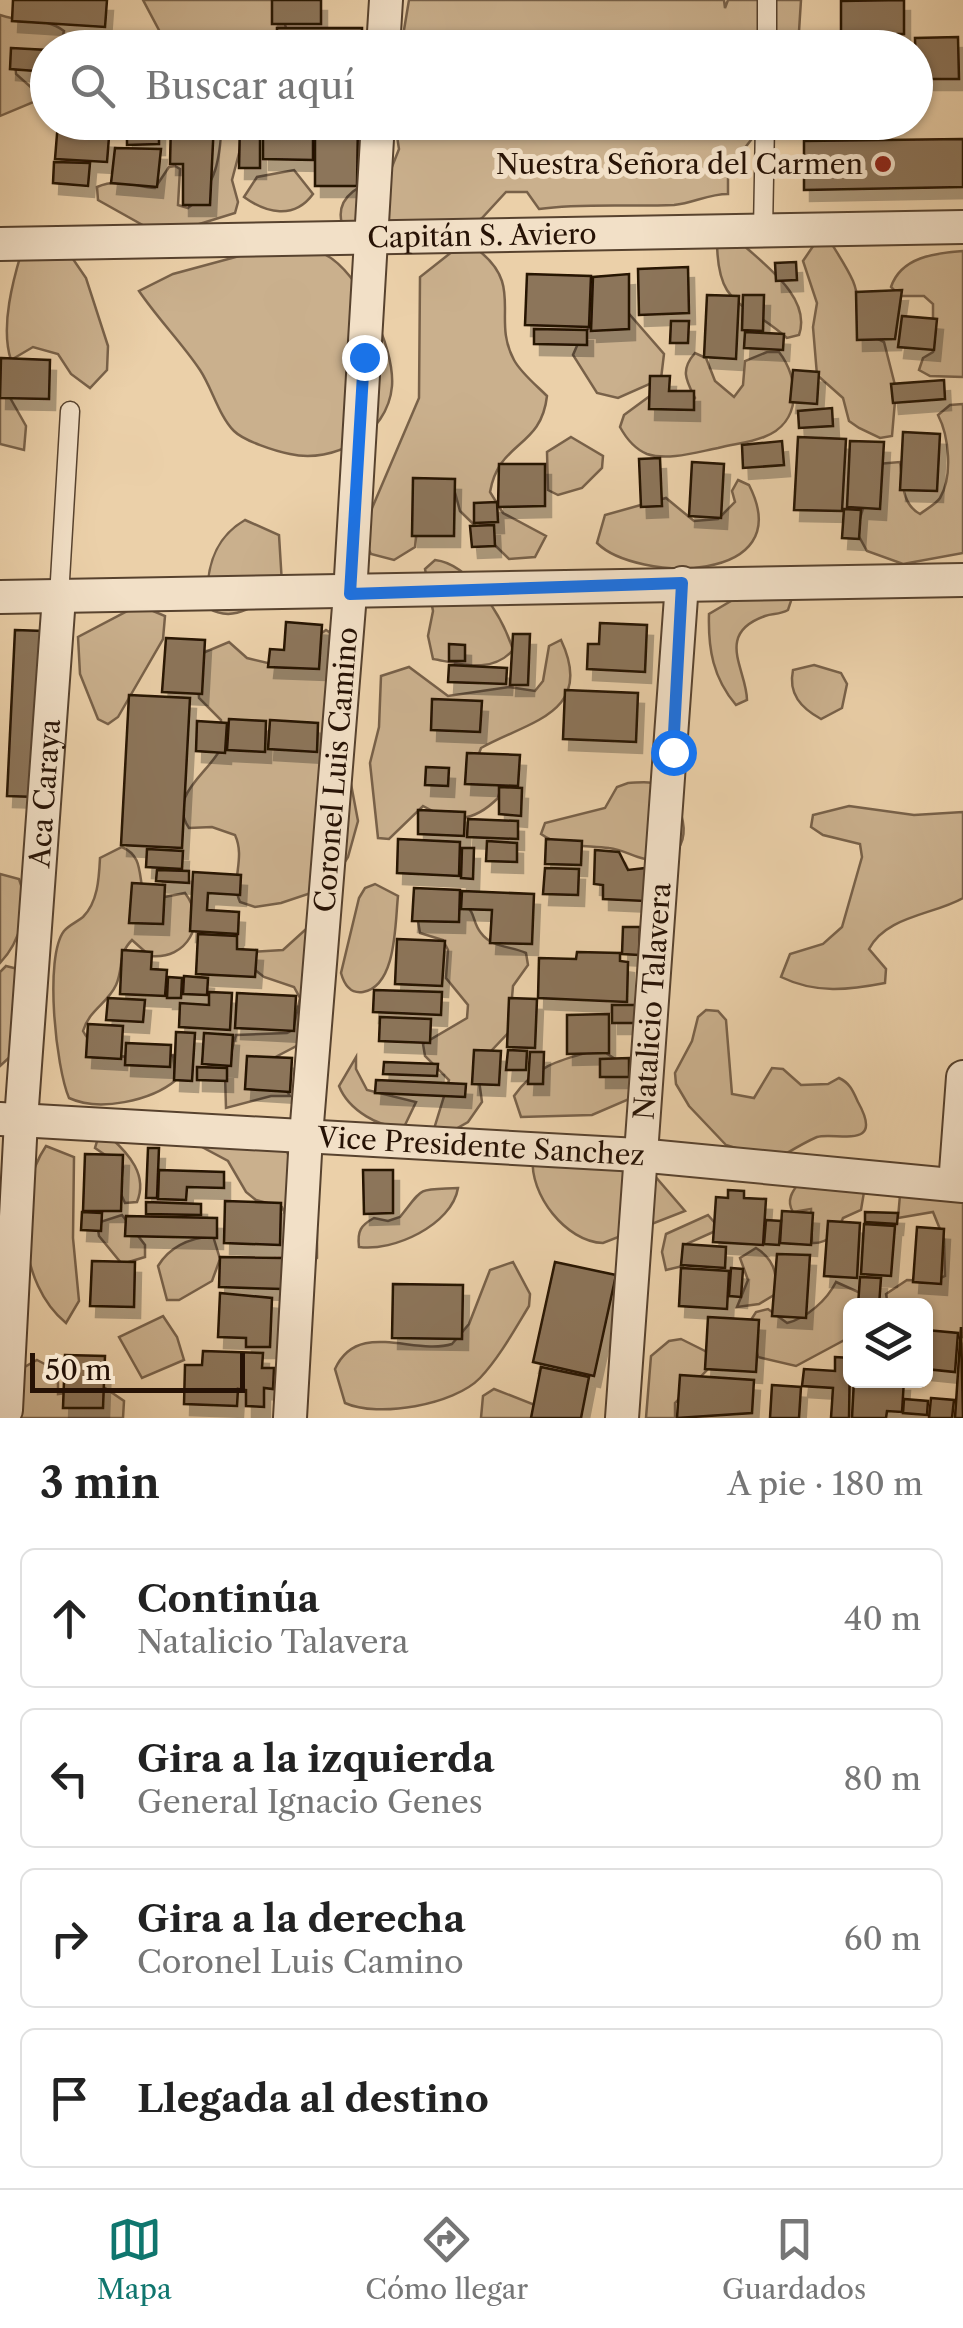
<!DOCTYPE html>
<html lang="es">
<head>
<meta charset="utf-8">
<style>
  :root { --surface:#fff; --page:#f6f6f6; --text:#222; --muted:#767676; --line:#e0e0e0; --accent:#0f766e }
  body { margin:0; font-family:"Libre Caslon Text",serif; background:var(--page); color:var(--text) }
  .controls { position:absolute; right:30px; bottom:30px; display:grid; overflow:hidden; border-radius:15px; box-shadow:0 2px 8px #0004 }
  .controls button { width:90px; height:90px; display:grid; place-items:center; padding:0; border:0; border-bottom:2px solid var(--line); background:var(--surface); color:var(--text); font:50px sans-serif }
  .scale { position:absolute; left:30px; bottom:25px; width:215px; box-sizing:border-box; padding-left:10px; border:5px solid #261205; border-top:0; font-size:28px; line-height:35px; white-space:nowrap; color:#261205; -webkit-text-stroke:8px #f2e0c7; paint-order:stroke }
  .stop { position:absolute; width:30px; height:30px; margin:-22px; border:8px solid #1a73e8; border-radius:50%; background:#fff }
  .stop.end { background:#1a73e8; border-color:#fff; box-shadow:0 2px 10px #0008 }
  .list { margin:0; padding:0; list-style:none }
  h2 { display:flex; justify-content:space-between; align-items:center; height:130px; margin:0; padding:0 40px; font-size:42px }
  h2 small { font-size:32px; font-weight:400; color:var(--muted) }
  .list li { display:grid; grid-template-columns:65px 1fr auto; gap:30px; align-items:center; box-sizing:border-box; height:140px; margin:0 20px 20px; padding:0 20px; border:2px solid var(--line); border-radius:15px }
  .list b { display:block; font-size:38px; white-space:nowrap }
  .list p { margin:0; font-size:32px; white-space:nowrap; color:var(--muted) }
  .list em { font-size:32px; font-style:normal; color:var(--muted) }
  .icon { flex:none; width:55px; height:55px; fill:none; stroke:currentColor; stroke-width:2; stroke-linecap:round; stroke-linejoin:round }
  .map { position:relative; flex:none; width:963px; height:1418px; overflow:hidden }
  .search { position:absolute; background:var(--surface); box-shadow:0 2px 8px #0004; left:30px; right:30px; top:30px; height:110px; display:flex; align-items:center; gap:25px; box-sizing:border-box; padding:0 35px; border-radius:55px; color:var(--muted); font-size:38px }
  .sheet { height:770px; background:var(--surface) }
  nav { display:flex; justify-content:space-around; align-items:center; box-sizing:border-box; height:140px; border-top:2px solid var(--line); background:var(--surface); font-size:28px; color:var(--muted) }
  nav a { display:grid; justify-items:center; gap:5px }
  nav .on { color:var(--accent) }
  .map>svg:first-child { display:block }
</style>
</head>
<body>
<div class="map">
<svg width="963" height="1418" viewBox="0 0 963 1418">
  <defs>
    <filter id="shadow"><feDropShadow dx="6" dy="11" stdDeviation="0" flood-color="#0004"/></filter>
  </defs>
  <rect width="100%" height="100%" fill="#ebd0a9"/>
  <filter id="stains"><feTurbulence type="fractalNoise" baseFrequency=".002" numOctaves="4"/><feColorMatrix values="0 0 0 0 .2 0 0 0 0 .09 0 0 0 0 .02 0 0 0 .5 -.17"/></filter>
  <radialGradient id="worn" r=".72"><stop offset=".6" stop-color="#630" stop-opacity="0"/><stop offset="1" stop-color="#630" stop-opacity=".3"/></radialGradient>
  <g fill="#cab08d" stroke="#786149" stroke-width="2.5">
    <polygon points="143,0 278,0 288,35 272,47 168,47"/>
    <polygon points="409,0 724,0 725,8 728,0 801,0 798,47 401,48"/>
    <path d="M0 15C25 24 44 16 64 31L61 43 15 62 16 74 34 90 36 101 0 116Z"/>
    <path d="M222 123H247L232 180 238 202 235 213 193 226 148 228 98 200 97 187C118 178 134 186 155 188L169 167 175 166 180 169 178 205 188 208C217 186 220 157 222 123Z"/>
    <path d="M406 123H764L728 170V194C708 194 694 203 674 205 628 207 584 203 539 209L527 192H506L482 218 466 227 342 224C334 195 364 182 388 177L399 149 397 136Z"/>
    <path d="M294 170 313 194C294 220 266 213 244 197L257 177Z"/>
    <path d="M824 230C833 248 845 263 853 281 864 307 851 328 884 342L896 389 892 436 880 438 859 428 849 421 843 398 817 375 813 327 817 303 803 261Z"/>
    <path d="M717 240 739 241C764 265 812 297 799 335L787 338C745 300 717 310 717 240Z"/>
    <path d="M24 244 73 259 86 278 108 346 107 370 90 388 71 374 58 354 33 347 11 360C0 327 13 279 24 244Z"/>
    <path d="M280 245C295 246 310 247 324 254 359 271 395 347 392 386 388 435 333 464 290 454 275 451 244 441 234 431 219 416 212 388 200 370 182 343 158 319 139 291L173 274Z"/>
    <path d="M478 250C525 286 491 318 514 360 521 373 536 385 547 396 541 449 499 440 490 492L503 513 546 536 535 557 509 559 460 511 454 489 420 498 415 547 394 560 371 554 361 534 419 398 420 277 453 251Z"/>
    <path d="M963 251V377L930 376 919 370 923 358 933 352V304L924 296H900L891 287C901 257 935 253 963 251Z"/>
    <polygon points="624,308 664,354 661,379 618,398 597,393 573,355 583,332"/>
    <path d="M767 352H779C800 379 802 423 764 437 749 443 733 444 718 448 697 452 668 461 647 454 635 449 626 438 620 427L624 415 654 393 689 407 695 398C686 380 680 370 695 353L706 358 715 381 734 397 743 385 745 361Z"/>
    <polygon points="0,380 26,426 24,450 0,444"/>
    <path d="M963 404V553L903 564 867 551 856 531 877 464 900 462C903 481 901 504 920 514 925 510 936 504 940 498 953 476 949 436 938 415L950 405Z"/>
    <polygon points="571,437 603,456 602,468 582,488 558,495 548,490 547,452"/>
    <path d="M738 480 749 485C800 585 636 582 597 543L605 515 666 498 694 521 718 519 735 502 732 491Z"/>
    <path d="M245 520 279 535 282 584C261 602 236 625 208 608 205 572 212 539 245 520Z"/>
    <path d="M435 560C471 564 503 618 513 650 492 674 462 664 433 659L428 636 433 611 425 569Z"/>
    <path d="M753 588 792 598 788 610C779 615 773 613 765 616 714 634 747 670 747 700L736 705C713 678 708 649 709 614Z"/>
    <polygon points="139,605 165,616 163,639 118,717 108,724 98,719 80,674 78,637"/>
    <path d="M326 630 337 637 331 755 351 784 358 821 348 857 329 887 281 903 255 907 240 902C230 880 246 859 235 835L212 827 189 828C166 795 211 772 222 746L221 720 199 698 197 661 205 652 229 642 247 658 276 665Z"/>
    <path d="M561 640C596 714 526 722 481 748L477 759 501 786 498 798C473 823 452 823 423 806L389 839 378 838 370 763 379 727 381 676 409 667 448 696 509 687 535 691 543 681 549 646Z"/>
    <path d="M814 665 841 673 847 684 842 708 821 719C801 708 788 694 793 670Z"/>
    <path d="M628 783C635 783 645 781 652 783 683 791 700 851 661 859 640 863 628 850 609 848 586 845 560 848 541 834L545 823 605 808 617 787Z"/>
    <path d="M849 806 914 815 963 812V898C933 915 886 916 869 949L886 969 885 983C849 990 816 994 781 977L790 954 823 944 842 927 862 857 860 844 823 835 811 827 813 815Z"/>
    <path d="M122 847C140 855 139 869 142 887L160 898 185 893C208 923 187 960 150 956L132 940C117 955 124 967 116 985 108 1003 89 1010 83 1031 101 1065 139 1057 173 1055L176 1080C151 1101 99 1112 69 1098 56 1068 44 957 64 931 69 925 77 922 83 917 98 902 99 878 100 858Z"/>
    <path d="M0 874 19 879C30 908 20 942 0 963Z"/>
    <path d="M375 884 398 896C395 922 397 986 363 992 350 994 344 984 341 973L359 898 365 888Z"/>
    <path d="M465 905C476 913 472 922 481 933 492 948 511 946 526 953L528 965 513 986 509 1032 477 1066 482 1102 468 1122 438 1139 434 1129 449 1080 425 1056 423 1044 467 1018 468 1005 446 978 448 950 443 940 420 933 418 921Z"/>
    <polygon points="305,930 317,952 306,1041 268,1061 290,1096 271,1096 226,1108 225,1074 236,1035 287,1033 293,1030 300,998 294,987 264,977 250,966 251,952 283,950"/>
    <polygon points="6,966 18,969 24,1044 0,1066 0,972"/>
    <path d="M706 1010 718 1011 726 1020 732 1094 754 1098 772 1068 783 1069 801 1085 828 1084 839 1078C850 1083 853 1091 858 1102 886 1152 834 1131 817 1137 803 1143 789 1152 775 1160L726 1145 689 1106 676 1084 675 1073 692 1041 698 1017Z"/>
    <path d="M600 1049 636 1073 634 1097 592 1115 521 1117 514 1096C536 1064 564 1059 600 1049Z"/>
    <path d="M356 1057V1069L367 1090 416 1102 405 1125C381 1131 348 1109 339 1086Z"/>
    <path d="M110 1137C129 1154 148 1175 137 1202L125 1203 120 1192 123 1167 95 1148 98 1138Z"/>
    <polygon points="187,1139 286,1149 317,1230 317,1258 308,1266 282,1207 256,1200 246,1192 228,1161"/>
    <path d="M46 1146 74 1157 73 1238 79 1301 66 1323C18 1284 13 1195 46 1146Z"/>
    <path d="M533 1158 641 1160 685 1211 603 1243C566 1242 529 1194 533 1158Z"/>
    <path d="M800 1182 864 1192 861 1210 843 1218C838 1232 828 1244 812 1243L811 1209 793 1212C786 1201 792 1191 800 1182Z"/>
    <path d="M458 1188C452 1225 393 1252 359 1247 357 1231 361 1225 374 1218L388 1221 400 1217C425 1186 416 1190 458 1188Z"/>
    <polygon points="900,1195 963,1201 963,1337 926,1344 926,1306 888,1305 886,1294 907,1280 934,1281 945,1276 944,1239 933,1212 898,1218"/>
    <polygon points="122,1215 145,1245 145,1257 122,1264 99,1236 97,1223"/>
    <polygon points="708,1215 720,1229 684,1245 683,1266 666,1270 662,1252 666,1234"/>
    <path d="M213 1236 220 1259 212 1281 179 1300H167L158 1266C170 1246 189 1238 213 1236Z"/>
    <path d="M756 1248C774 1259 779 1275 774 1295L759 1304 737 1307 748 1280 740 1258Z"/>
    <path d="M513 1262 530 1294 529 1306C515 1329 499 1358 480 1378 454 1405 378 1418 345 1403L335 1369C358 1319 414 1356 452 1344L469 1324 490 1270Z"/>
    <path d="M836 1282 865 1295 869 1305 850 1306V1337L796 1366 758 1357 749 1323 756 1312 768 1309 787 1323C807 1318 827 1300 836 1282Z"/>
    <polygon points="163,1316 177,1337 184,1360 142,1378 119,1337"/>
    <polygon points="681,1339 711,1354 710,1367 675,1403 675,1418 646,1418 651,1356 669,1341"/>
    <polygon points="37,1360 58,1371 58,1394 105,1388 124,1401 123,1418 0,1418 0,1381"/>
    <polygon points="494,1389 535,1405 544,1418 481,1418 483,1396"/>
  </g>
  <g fill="#8c755a" stroke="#261205" stroke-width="2.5" filter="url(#shadow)">
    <polygon points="13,0 107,0 105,27 12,21"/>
    <rect x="272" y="0" width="49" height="24"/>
    <polygon points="904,0 904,34 841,34 841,1"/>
    <rect x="277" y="28" width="85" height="20"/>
    <polygon points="858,37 858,48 828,48 828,38"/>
    <polygon points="958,37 959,79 916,79 915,38"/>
    <polygon points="11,48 48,50 48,72 10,69"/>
    <polygon points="58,122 93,122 93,136 109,137 107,162 55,159"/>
    <polygon points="171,122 214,122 210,205 183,205 183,164 170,164"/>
    <polygon points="240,122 260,122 260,168 239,168"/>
    <polygon points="263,122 313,122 313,160 263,159"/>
    <polygon points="315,122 358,122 357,186 315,186"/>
    <polygon points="159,123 159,144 127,145 127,124"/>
    <polygon points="963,139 963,187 804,190 804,141"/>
    <polygon points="115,148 161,149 157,187 111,183"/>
    <polygon points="54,162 90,163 88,186 53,183"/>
    <polygon points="796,262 797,280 776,281 775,263"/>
    <polygon points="688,267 689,313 639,315 638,269"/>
    <polygon points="527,274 591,276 589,327 525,325"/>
    <polygon points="629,274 629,329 591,331 593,277"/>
    <polygon points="902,290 895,339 857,340 856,292"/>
    <polygon points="707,295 739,296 736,359 704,357"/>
    <polygon points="743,295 764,295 763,331 742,330"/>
    <polygon points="902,316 937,319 934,350 898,347"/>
    <polygon points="671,321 689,321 688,343 670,343"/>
    <polygon points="534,329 587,330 587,345 534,344"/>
    <polygon points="745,332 784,334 783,350 744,348"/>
    <polygon points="1,358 50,360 49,399 0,398"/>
    <polygon points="793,370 819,372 817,404 790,402"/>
    <polygon points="650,376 670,376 669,391 694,391 694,410 649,409"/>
    <polygon points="944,380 945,399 893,403 891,384"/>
    <polygon points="832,408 833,426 799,428 798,411"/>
    <polygon points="903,432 940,434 937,491 900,490"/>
    <polygon points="798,437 846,439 842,511 794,510"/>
    <polygon points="782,441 784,465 743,468 742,445"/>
    <polygon points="850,441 884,442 880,509 847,507"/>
    <polygon points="660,458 662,506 641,507 639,459"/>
    <polygon points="692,462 724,464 721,518 689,516"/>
    <polygon points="499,464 545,464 545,506 498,507"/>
    <polygon points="413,478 455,479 454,536 412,536"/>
    <polygon points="497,502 498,522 474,523 474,503"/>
    <polygon points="844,509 861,510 859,539 842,538"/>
    <polygon points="494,525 495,546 472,547 470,526"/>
    <polygon points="286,622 322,625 319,669 268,667 270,649 284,650"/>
    <polygon points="600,623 647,625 645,672 587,669 588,644 599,644"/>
    <polygon points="15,630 44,631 36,797 7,796"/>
    <polygon points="513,634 530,634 528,685 510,685"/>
    <polygon points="166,638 205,640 202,694 162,692"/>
    <polygon points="449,644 465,645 465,661 449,661"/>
    <polygon points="449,665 507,668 506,684 448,682"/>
    <polygon points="565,690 638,693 636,742 563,739"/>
    <polygon points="129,695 190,698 182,848 121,845"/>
    <polygon points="432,699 482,701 480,732 431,730"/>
    <polygon points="229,719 266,721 265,752 227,750"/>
    <polygon points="270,720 318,723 317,752 268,749"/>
    <polygon points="197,721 227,723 225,753 196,751"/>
    <polygon points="467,753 520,755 518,786 465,784"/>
    <polygon points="426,767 449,768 448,786 425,785"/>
    <polygon points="499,787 522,788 521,816 499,814"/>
    <polygon points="418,810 465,812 464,836 418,834"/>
    <polygon points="468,819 518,821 518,839 467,837"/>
    <polygon points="398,839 460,842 459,876 397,873"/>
    <polygon points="546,839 582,841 581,865 545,864"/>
    <polygon points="487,841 517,843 517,862 486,861"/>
    <polygon points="462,848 474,848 473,879 461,878"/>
    <polygon points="147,849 183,851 182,869 146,867"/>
    <polygon points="595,850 619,852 628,870 646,868 645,901 603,899 603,885 594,884"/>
    <polygon points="545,868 579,869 578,895 543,894"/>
    <polygon points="157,870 189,871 189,883 156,881"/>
    <polygon points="193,872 241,875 240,895 208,893 207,910 239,912 238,934 190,931"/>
    <polygon points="132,883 165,885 163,924 129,923"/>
    <polygon points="414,888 460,890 459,922 412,921"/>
    <polygon points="462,891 534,894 532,944 490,943 492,910 461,909"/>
    <polygon points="623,927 640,927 639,955 622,954"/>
    <polygon points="198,934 237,936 237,949 257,950 255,977 196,974"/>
    <polygon points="397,939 445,941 442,986 395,984"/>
    <polygon points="122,950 152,952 151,969 167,970 165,996 120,994"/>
    <polygon points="577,952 620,953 620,961 628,962 627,1002 538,998 539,958 576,959"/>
    <polygon points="184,976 208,978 207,995 183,994"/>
    <polygon points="168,977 182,978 181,998 167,998"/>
    <polygon points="374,990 442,992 441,1015 373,1012"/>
    <polygon points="209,992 232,993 230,1030 179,1027 180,1003 209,1005"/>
    <polygon points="237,993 296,996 294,1031 235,1028"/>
    <polygon points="108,998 145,1000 143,1022 106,1020"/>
    <polygon points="509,998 537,999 535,1048 507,1047"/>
    <rect x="612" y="1005" width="24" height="18"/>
    <polygon points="609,1014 609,1053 567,1054 567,1015"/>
    <polygon points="380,1017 431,1019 430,1043 379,1041"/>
    <polygon points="88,1024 123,1026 121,1059 86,1057"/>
    <polygon points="176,1032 195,1033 192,1081 174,1080"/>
    <polygon points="204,1033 233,1035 231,1066 202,1064"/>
    <polygon points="126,1043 171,1045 170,1067 125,1065"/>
    <polygon points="474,1050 501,1051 499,1085 472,1084"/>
    <polygon points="508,1050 527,1051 526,1070 506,1070"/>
    <polygon points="530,1052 544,1052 543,1084 528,1084"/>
    <polygon points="247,1056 292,1058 290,1092 245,1089"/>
    <polygon points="629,1058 629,1077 600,1077 600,1059"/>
    <polygon points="384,1062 438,1064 437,1076 383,1074"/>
    <polygon points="197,1067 227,1068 227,1081 197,1080"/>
    <polygon points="376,1080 466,1084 465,1097 375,1093"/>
    <polygon points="148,1148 159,1148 157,1198 146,1198"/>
    <polygon points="85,1154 123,1155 121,1211 83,1211"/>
    <polygon points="159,1170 224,1172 224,1188 187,1187 186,1200 158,1199"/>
    <polygon points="363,1170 393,1170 393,1213 364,1214"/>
    <polygon points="728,1190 744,1191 744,1198 766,1199 763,1245 713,1242 716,1197 728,1198"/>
    <polygon points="225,1201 281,1203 280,1245 224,1243"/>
    <polygon points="146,1202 201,1204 201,1215 146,1214"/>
    <polygon points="782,1211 813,1213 811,1245 780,1243"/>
    <polygon points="82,1212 102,1213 101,1231 81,1230"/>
    <polygon points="865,1212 898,1213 897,1224 865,1222"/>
    <polygon points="126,1216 217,1218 217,1238 125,1236"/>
    <polygon points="766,1220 781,1221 779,1245 764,1244"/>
    <polygon points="828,1221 860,1223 857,1278 824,1276"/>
    <polygon points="864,1224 895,1226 891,1276 861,1274"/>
    <polygon points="917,1227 944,1229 941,1284 913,1282"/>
    <polygon points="683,1244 726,1247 725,1268 681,1265"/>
    <polygon points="777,1254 810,1255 806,1318 772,1316"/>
    <polygon points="220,1257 283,1258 282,1289 219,1287"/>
    <polygon points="92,1261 135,1262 134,1307 90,1306"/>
    <polygon points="555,1262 616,1275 594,1376 533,1362"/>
    <polygon points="681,1268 729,1271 727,1309 679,1306"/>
    <polygon points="731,1268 743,1269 741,1297 729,1296"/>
    <polygon points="860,1277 881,1278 879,1306 858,1306"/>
    <polygon points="393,1284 463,1285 462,1339 392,1338"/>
    <polygon points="220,1293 272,1298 270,1347 246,1347 246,1338 218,1337"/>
    <polygon points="708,1317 759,1320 756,1372 705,1369"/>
    <polygon points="961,1327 963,1418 955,1418"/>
    <polygon points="926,1330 958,1333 955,1372 926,1369"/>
    <polygon points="203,1351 263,1353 262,1368 274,1368 273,1389 264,1388 264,1407 246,1406 246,1390 238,1389 237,1406 184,1404 185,1365 202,1365"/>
    <polygon points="65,1355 105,1356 103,1408 63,1408"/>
    <polygon points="835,1357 850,1358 849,1418 831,1418 833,1388 802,1386 804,1369 835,1371"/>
    <polygon points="541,1367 589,1377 581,1418 531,1418"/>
    <polygon points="680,1375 754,1380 752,1413 677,1418"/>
    <polygon points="854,1380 904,1380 902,1412 887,1411 886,1418 852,1418"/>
    <polygon points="772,1385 801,1387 799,1418 770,1418"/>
    <polygon points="931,1398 954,1400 952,1418 929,1418"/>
    <polygon points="904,1399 928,1401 927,1415 903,1413"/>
  </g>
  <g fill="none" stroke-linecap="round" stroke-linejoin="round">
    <defs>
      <g id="service">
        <polyline points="767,48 767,0"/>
        <polyline points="763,231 765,122"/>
        <polyline points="59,597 70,411"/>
      </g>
      <g id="minor">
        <polyline points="383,48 386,0"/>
        <path id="s1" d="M0 244 963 227"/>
        <polyline points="0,597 963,580"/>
        <path id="s2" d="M0 1119 638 1155 963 1186"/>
        <polyline points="955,1185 963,1077"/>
        <path id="s3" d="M6 1410 21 1120 59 597"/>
        <path id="s4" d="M290 1418 306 1136 350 594 378 122"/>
        <path id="s5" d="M622 1418 682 583"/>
      </g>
    </defs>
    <use href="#service" stroke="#57422e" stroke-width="21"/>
    <use href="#minor" stroke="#57422e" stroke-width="36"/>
    <use href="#service" stroke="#f2e0c7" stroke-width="18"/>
    <use href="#minor" stroke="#f2e0c7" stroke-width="32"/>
  </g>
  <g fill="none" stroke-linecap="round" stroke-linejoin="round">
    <polyline stroke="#1a73e8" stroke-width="12" points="364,357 350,594 682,583 673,752"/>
  </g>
  <circle fill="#8f2418" stroke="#f2e0c7" stroke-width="4" cx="883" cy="164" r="10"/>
  <g text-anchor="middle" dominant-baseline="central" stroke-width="10" stroke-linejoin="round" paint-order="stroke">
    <g font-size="28" fill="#261205" stroke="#f2e0c7" text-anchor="end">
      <text x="863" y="164">Nuestra Señora del Carmen</text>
    </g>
    <g font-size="28" fill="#261205" stroke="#f2e0c7">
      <text stroke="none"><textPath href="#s1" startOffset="482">Capitán S. Aviero</textPath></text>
      <text stroke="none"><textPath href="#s4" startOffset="650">Coronel Luis Camino</textPath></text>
      <text stroke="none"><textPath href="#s3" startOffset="618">Aca Caraya</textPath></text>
      <text stroke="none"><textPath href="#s5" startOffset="418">Natalicio Talavera</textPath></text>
      <text stroke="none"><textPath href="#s2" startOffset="482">Vice Presidente Sanchez</textPath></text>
    </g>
  </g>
  <rect width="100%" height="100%" filter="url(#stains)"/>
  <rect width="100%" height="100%" fill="url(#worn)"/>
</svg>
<div class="controls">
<button><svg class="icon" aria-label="layers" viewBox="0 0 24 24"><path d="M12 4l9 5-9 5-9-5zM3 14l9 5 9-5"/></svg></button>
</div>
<div class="scale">50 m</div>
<div class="stop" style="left:673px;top:752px"></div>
<div class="stop end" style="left:364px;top:357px"></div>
<div class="search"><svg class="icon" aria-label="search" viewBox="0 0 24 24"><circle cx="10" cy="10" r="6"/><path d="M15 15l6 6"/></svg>Buscar aquí</div>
</div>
<section class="sheet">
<h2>3 min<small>A pie · 180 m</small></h2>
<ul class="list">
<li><svg class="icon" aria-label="ahead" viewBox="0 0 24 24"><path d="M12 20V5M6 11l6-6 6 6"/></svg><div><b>Continúa</b><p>Natalicio Talavera</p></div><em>40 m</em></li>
<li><svg class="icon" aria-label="left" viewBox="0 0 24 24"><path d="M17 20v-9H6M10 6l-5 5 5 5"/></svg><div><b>Gira a la izquierda</b><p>General Ignacio Genes</p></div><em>80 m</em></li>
<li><svg class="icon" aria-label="right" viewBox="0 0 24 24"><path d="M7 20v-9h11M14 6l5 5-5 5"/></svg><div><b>Gira a la derecha</b><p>Coronel Luis Camino</p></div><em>60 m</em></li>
<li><svg class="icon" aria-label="arrive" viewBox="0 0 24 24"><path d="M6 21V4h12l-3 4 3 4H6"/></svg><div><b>Llegada al destino</b></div></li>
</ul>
</section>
<nav>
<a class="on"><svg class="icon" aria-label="map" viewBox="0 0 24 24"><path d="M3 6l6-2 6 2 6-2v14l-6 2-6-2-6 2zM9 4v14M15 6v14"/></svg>Mapa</a>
<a><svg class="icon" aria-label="directions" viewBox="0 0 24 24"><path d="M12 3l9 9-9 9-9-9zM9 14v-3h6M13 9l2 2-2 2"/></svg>Cómo llegar</a>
<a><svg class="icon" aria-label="saved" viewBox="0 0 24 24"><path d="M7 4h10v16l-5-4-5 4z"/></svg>Guardados</a>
</nav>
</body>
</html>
